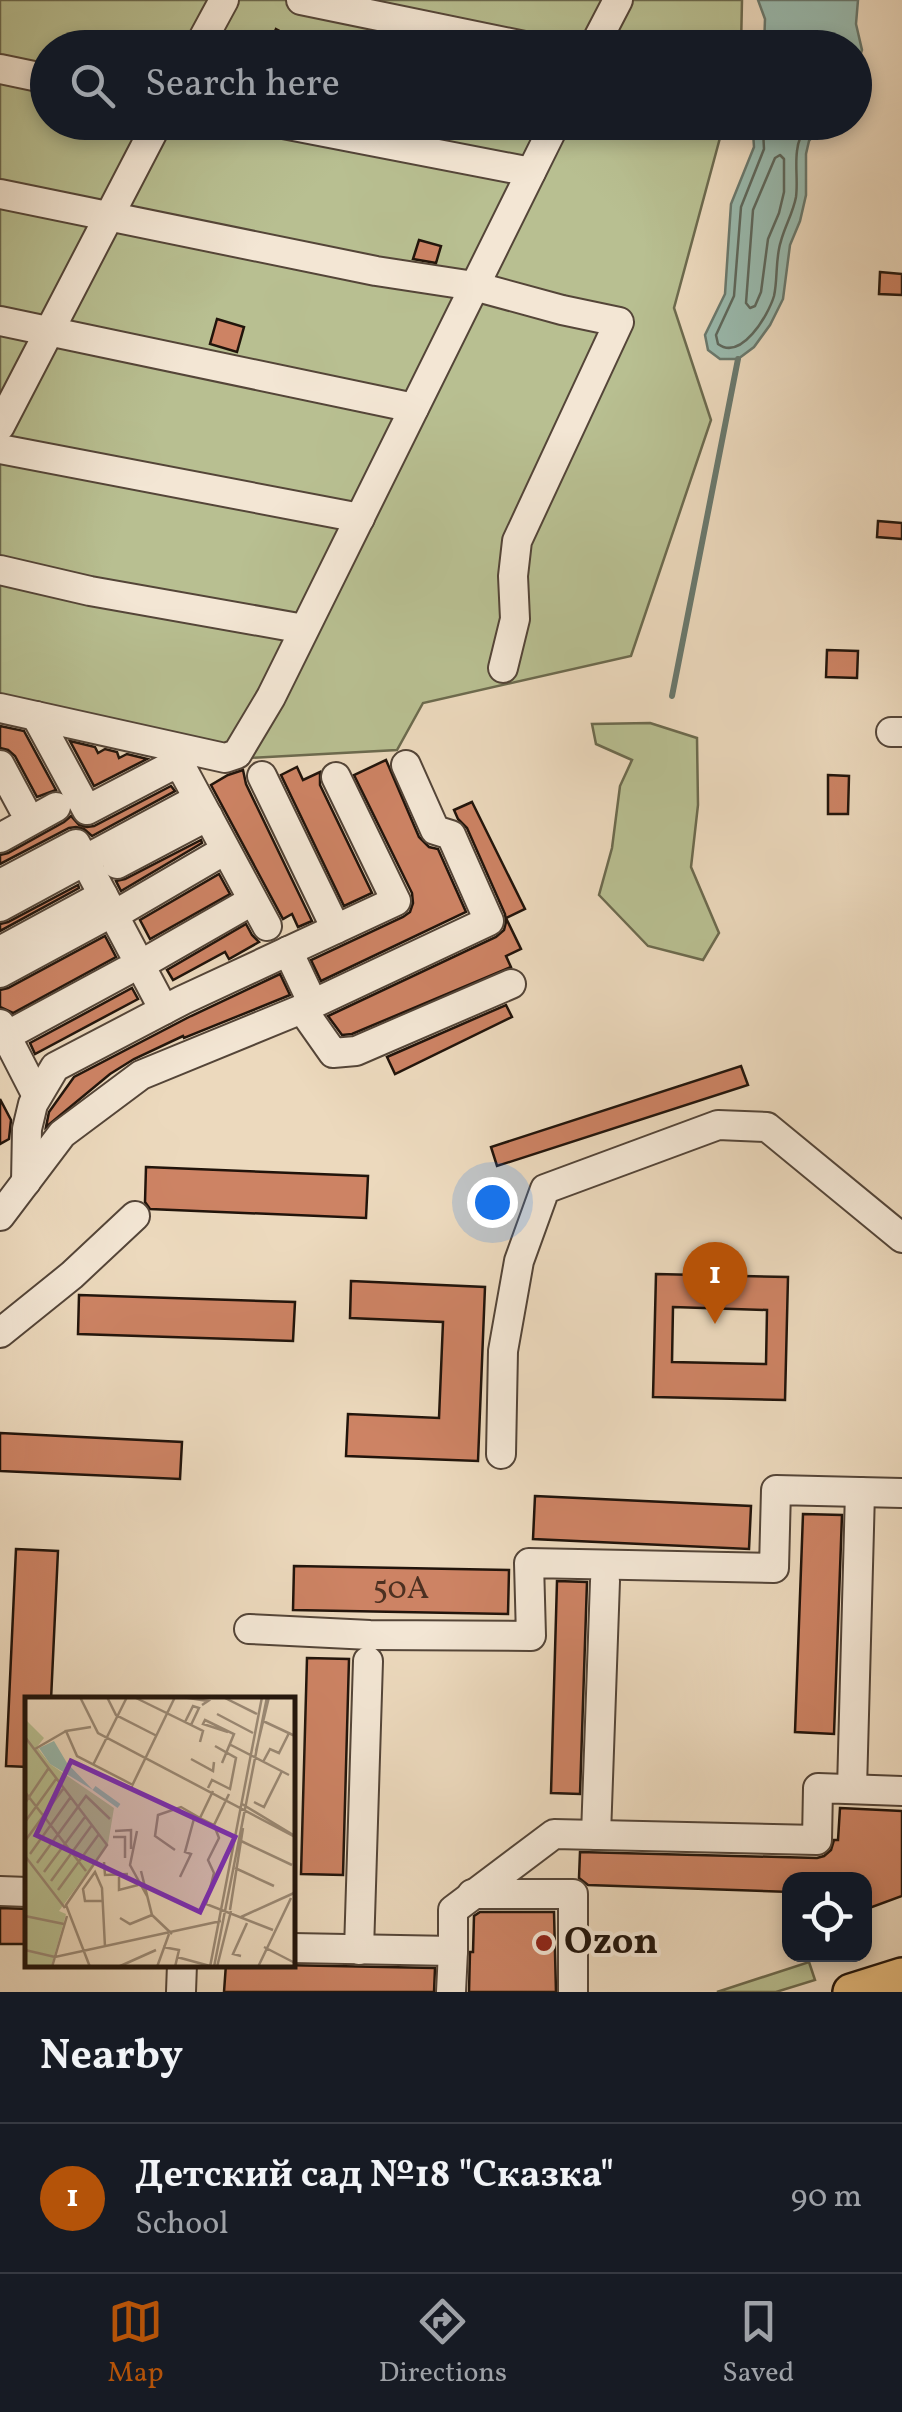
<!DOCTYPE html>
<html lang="en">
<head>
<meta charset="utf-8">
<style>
  :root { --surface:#171b24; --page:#242831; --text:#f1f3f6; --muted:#9ea1a6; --line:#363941; --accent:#b45309 }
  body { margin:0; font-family:Vollkorn,serif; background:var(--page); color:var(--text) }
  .controls { position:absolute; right:30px; bottom:30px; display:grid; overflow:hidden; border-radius:20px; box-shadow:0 5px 15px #0003 }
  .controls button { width:90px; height:90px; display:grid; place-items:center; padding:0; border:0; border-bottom:2px solid var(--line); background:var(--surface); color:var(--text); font:50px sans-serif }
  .you { position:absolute; left:492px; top:1202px; width:35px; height:35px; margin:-25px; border:8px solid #fff; border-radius:50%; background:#1a73e8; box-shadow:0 0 0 15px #1a73e833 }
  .badge { display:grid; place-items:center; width:65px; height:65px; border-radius:50%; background:var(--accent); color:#fff; font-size:32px; font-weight:700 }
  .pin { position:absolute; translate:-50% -82px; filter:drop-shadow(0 2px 5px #0008) }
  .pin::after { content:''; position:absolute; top:52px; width:35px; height:30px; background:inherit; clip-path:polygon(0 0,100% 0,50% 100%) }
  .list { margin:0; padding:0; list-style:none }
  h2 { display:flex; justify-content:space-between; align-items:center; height:130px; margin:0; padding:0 40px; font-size:42px }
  h2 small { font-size:32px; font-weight:400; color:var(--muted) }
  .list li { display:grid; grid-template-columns:65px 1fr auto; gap:30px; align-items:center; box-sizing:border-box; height:150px; padding:0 40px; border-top:2px solid var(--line) }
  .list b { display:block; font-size:38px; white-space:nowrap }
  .list p { margin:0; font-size:32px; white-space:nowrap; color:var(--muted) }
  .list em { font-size:32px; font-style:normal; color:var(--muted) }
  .icon { flex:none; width:55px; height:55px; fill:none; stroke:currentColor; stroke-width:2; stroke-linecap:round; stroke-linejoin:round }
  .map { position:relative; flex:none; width:902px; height:1992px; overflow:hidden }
  .search { position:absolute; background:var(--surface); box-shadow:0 5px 15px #0003; left:30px; right:30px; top:30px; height:110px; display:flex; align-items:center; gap:25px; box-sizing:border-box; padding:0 35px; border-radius:55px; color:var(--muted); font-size:38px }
  .sheet { height:280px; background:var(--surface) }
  nav { display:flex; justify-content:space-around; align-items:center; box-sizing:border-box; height:140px; border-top:2px solid var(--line); background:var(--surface); font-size:28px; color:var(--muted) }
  nav a { display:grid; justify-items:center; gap:5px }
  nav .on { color:var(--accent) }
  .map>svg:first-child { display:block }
</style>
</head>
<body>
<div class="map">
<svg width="902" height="1992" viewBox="0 0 902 1992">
  <rect width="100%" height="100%" fill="#ecd9bd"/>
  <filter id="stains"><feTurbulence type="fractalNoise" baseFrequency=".002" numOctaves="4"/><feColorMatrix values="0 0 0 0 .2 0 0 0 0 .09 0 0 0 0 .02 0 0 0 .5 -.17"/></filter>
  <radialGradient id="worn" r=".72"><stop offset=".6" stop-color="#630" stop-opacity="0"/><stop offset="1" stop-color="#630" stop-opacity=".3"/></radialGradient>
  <g fill="#b8bf91" stroke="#6c6a4e" stroke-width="2.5">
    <polygon points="0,0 742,0 741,47 48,48 48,122 724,123 674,308 711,420 631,656 423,703 397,750 249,758 0,703"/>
    <polygon points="650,723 697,738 698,805 691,867 719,933 703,960 648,946 599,895 612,848 620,786 632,760 596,744 592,724"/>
    <polygon points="809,1962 815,1980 776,1992 717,1992"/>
  </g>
  <g fill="#99baae" stroke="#69786d" stroke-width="2.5">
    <polygon points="758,0 858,0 856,24 862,50 855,71 854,48 764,47 765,19"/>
    <polygon points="747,123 822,123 809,141 806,154 806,195 800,221 790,245 783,299 770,325 754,347 738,359 720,359 708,350 705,335 725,294 731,204 754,147 753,132"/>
  </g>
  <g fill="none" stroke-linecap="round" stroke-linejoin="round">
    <g stroke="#5d675c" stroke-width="2.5">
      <path d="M759 122 763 130 764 149 741 207 734 296 716 335 718 344C741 361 768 316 774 296 778 278 775 259 781 241 785 226 793 213 796 197 798 182 795 166 797 151 798 139 803 132 809 122"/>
      <polygon points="780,155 784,159 784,192 779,213 768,239 761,292 755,306 750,308 746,303 753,210 775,158"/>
    </g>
    <polyline stroke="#69786d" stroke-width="6" points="672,696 738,359"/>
  </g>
  <g fill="#cd8364" stroke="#21140b" stroke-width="2.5" fill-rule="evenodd">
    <polygon points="276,29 312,48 267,48"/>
    <polygon points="419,240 441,246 436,263 413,259"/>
    <polygon points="880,272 902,274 902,295 879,294"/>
    <polygon points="217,319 244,327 237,352 210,344"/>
    <polygon points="878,521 902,523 902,539 877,537"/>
    <polygon points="827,650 858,651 857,678 826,677"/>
    <polygon points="0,726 24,731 56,790 37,797 15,756 8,750 0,748"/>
    <polygon points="70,741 95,747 98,753 105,749 117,752 119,758 127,754 147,759 94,786"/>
    <polygon points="386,760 419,837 429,847 438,849 466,912 321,981 311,960 403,917 410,912 413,903 412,893 354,775"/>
    <polygon points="297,767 303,780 320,772 320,785 372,893 344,906 281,775"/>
    <polygon points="243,770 246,784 312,921 298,927 292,914 283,919 211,785 228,775"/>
    <polygon points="828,775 849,776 848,814 828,814"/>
    <polygon points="171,786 175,791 92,836 84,829 76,827 69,828 0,864 0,855 8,853 64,822 71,816 79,825 87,827 94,826"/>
    <polygon points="472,802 525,909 506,918 521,949 506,956 511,967 352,1034 342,1035 328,1016 496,937 504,930 506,922 505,914 467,828 458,819 454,810"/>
    <polygon points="201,840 202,843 121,891 116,881 125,879"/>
    <polygon points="219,874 230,894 150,939 140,920"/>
    <polygon points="78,885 79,888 0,931 0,924 8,922"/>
    <polygon points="246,924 252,935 259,942 229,959 225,952 173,980 167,970"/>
    <polygon points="105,936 116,957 13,1013 0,1007 0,990 8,988"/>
    <polygon points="280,974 290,995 184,1038 183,1036 134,1059 110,1074 46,1127 49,1112 74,1077 191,1016"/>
    <polygon points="132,988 138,999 35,1054 30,1043"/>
    <polygon points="506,1005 512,1017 395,1074 387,1057"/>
    <polygon points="741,1066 748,1085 497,1166 491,1147"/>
    <polygon points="0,1099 11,1120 9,1139 0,1144"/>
    <polygon points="146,1167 368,1176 366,1218 150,1209 145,1202"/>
    <path d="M656 1274 788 1277 785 1400 653 1397ZM673 1307 767 1310 766 1364 672 1362Z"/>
    <polygon points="351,1281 485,1287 478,1461 346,1456 348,1414 439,1418 443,1322 350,1318"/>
    <polygon points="79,1295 295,1302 293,1341 78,1334"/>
    <polygon points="0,1433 182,1442 180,1479 0,1471"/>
    <polygon points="535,1496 751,1506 749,1549 533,1539"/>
    <polygon points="803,1514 842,1515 834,1734 795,1732"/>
    <polygon points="16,1549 58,1551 51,1700 28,1700 28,1767 6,1766"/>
    <polygon points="294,1566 509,1570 508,1614 293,1610"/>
    <polygon points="557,1581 587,1582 580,1794 551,1793"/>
    <polygon points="307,1658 349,1659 343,1875 301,1874"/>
    <polygon points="840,1808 902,1811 902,1896 864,1910 864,1880 790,1880 790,1892 588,1885 579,1878 580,1852 817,1858 824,1856 831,1850 834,1840 838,1840"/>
    <polygon points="0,1908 28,1909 28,1944 0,1944"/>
    <polygon points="480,1912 554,1912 556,1992 469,1992 470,1952 473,1952 474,1916"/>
    <polygon points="226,1964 435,1968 434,1992 224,1992"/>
  </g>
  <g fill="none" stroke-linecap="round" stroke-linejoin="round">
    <defs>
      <g id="minor">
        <polyline points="301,0 534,48"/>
        <polyline points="198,48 224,0"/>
        <polyline points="593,48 618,0"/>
        <polyline points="0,69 48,79"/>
        <polyline points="273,122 531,172"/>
        <polyline points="0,194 376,271 474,286 562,310 619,322 517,541 513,576 515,619 503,668"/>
        <polyline points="0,321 414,408"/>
        <polyline points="0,426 158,122"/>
        <polyline points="0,449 360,518"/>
        <polyline points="0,570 90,591 304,629"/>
        <polyline points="0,708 225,758 237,754 271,697 556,122"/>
        <polyline points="36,716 87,810 173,765 184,772 267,926"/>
        <polyline points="891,732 902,732"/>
        <polyline points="0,765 23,808"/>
        <polyline points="262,776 336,929"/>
        <polyline points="0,838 56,807"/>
        <polyline points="84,860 190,803"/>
        <polyline points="117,864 208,816"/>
        <polyline points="0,884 76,844 164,1010"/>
        <polyline points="0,907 72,868"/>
        <polyline points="114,915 215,856"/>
        <polyline points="0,951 103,895"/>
        <polyline points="288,951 313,1004"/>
        <polyline points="140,965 243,906"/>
        <polyline points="0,973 100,919"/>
        <polyline points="302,1009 489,921 451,835 435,830 406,765"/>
        <polyline points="0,1024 37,1096"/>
        <polyline points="6,1036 126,971"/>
        <polyline points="26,1182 27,1129 33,1104 55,1067 183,1000 396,901 336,777"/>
        <polyline points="0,1216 62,1134 141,1075 302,1009 333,1053 356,1051 511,984"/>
        <polyline points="0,1333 72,1275 135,1216"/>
        <polyline points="501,1454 503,1351 519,1261 545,1189 718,1125 767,1127 902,1238"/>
        <polyline points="249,1629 370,1635 531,1636 529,1563 774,1568 776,1490 902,1493"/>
        <polyline points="852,1789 860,1492"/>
        <polyline points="596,1835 605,1581"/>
        <polyline points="0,1891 28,1892"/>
        <polyline points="472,1894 573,1894 573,1992"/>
        <polyline points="292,1948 453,1951 453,1910 554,1834 817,1840 818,1788 902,1791"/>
        <polyline points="359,1950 368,1661"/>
        <polyline points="181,1992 182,1964"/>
        <polyline points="451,1992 453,1951"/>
      </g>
      <polyline id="major" points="851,1992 902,1976"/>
    </defs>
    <use href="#minor" stroke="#544538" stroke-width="32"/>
    <use href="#major" stroke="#21140b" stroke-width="40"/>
    <use href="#minor" stroke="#f3e6d4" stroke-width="28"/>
    <use href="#major" stroke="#e6bc7e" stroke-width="35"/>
  </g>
  <circle fill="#8f2418" stroke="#f3e6d4" stroke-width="4" cx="544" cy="1943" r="10"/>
  <g text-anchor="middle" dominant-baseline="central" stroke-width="8" stroke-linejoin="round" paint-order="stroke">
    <g font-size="32" fill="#4c3021">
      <text x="401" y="1590">50А</text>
    </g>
    <g font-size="38" font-weight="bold" fill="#21140b" stroke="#f3e6d4" text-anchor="start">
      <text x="564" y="1943">Ozon</text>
    </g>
  </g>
  <g transform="translate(25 1697)">
    <rect width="270" height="270" fill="#ecd9bd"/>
    <path d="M0 22 19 41 12 50 25 67 89 111 83 147 34 214 41 217 26 270H0Z" fill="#b8bf91"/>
    <path d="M29 44 42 66 68 93 25 67 14 51Z" fill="#99baae"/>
    <path fill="none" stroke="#99baae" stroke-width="5" d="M69 91 94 109"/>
    <path fill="none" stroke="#9b8a76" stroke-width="2.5" d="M55 0 73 36 270 140M82 0 91 18 132 39M109 0 178 34 175 45M157 0 183 4 177 8M198 0 232 17M192 17 228 36M238 24 270 39M160 25 168 9 174 11 166 28M66 30 41 34 52 59 108 88M0 40 82 148 41 208 65 270M204 47 264 78M10 52 41 34M231 54 244 0M166 62 188 74 189 65M238 65 245 52 254 56 264 36M197 66 209 37 180 23 178 27 203 35M68 68 102 0M183 91 187 83 205 92 211 61 190 49M105 93 150 0M0 95 61 174M229 105 239 110 257 74M0 106 23 72M217 107 270 139M175 121 189 128 204 97M0 125 31 82M189 128 194 141 183 163 189 176 181 207 248 233M90 134 106 133V152M112 134 105 168 122 199M88 140H100V161M214 143 267 168M0 144 38 92M150 153 130 139 133 118 156 110 175 121 188 94M5 157 45 101M0 159 40 211M79 165 80 178 103 177M12 166 61 99 85 122M210 171 249 189M116 174 127 218 147 237M19 175 60 120M94 180V193L113 188M155 180 166 157 160 155 170 118M26 184 67 128M33 193 74 137M78 204H60L58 192 70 175 77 191 80 250M205 213 218 131M0 219 39 227M216 220 269 196M95 221 105 227 127 218M138 250 154 253 150 270M239 250 270 266M0 253 30 260 196 224M216 259 208 257 222 226M152 260 185 269M27 270 42 219M93 270 131 253M132 270 144 237M185 270 237 0M189 270 242 0M192 270 206 214M233 270 266 201"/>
    <path fill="#7b2cbf" fill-opacity="0.15" stroke="#7b2cbf" stroke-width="5" d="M46 64 210 140 175 215 11 138Z"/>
    <rect width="270" height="270" fill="none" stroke="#21140b" stroke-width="5"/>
  </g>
  <rect width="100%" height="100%" filter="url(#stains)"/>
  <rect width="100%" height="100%" fill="url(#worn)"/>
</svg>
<div class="controls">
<button><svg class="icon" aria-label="locate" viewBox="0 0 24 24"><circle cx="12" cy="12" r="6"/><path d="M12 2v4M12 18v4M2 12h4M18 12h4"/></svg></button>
</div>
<div class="you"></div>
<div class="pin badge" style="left:715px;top:1324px">1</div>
<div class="search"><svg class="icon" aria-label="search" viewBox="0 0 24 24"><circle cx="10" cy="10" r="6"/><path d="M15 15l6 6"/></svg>Search here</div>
</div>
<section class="sheet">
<h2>Nearby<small></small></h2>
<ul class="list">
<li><span class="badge">1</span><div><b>Детский сад №18 &quot;Сказка&quot;</b><p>School</p></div><em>90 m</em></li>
</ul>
</section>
<nav>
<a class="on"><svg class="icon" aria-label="map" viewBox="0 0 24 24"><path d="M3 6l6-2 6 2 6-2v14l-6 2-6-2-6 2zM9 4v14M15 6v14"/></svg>Map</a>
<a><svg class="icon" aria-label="directions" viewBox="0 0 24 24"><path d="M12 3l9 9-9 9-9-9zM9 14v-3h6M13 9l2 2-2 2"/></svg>Directions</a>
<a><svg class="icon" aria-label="saved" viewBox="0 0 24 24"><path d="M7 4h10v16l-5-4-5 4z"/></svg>Saved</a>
</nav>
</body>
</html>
